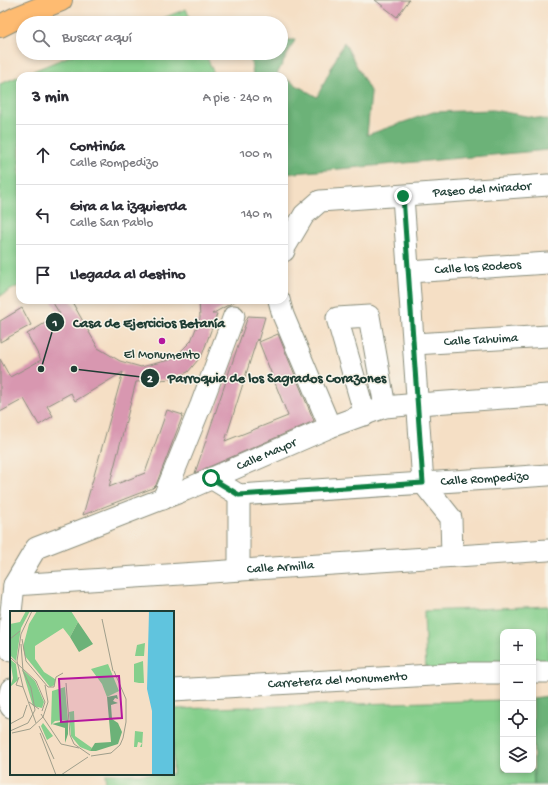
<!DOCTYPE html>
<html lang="es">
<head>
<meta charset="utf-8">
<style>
  :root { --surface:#fff; --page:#f7f7f7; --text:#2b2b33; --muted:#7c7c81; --line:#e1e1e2 }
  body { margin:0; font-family:"Gochi Hand",sans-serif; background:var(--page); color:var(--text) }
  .controls { position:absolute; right:12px; bottom:12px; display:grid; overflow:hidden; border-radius:8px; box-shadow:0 2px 6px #0003 }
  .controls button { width:36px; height:36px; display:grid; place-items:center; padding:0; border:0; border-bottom:1px solid var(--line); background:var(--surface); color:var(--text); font:20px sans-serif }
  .stop { position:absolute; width:12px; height:12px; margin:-9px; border:3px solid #0b8043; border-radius:50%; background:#fff }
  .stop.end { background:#0b8043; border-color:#fff; box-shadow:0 1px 4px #0008 }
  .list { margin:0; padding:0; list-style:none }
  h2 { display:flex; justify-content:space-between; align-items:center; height:52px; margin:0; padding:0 16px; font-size:17px }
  h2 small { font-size:13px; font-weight:400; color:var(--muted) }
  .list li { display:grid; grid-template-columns:26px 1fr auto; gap:12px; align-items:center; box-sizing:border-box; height:60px; padding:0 16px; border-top:1px solid var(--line) }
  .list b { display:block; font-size:15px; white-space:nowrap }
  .list p { margin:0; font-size:13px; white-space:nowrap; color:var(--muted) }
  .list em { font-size:13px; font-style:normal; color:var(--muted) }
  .icon { flex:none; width:22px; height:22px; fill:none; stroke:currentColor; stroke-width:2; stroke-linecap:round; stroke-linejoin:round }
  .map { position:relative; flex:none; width:548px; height:785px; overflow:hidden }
  .search { position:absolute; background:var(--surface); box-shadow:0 2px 6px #0003; left:16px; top:16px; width:272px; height:44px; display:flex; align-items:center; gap:10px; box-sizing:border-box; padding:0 14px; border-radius:22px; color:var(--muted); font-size:15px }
  .panel { position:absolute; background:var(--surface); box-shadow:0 2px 6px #0003; left:16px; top:72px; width:272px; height:232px; border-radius:12px }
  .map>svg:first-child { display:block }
</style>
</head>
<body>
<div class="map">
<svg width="548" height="785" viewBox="0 0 548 785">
  <rect width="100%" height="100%" fill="#f7f3e8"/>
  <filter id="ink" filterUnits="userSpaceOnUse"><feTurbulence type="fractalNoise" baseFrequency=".025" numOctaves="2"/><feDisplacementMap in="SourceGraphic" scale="8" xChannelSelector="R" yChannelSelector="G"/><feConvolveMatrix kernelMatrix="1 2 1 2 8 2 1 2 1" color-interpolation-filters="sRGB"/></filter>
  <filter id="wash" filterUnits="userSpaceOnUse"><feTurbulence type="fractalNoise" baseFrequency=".012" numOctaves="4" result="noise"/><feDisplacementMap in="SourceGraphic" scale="16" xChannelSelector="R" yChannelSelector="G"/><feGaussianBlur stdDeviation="0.9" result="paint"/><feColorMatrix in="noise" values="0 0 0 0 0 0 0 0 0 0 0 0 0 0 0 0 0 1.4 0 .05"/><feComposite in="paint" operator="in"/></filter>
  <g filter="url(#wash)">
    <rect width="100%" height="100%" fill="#f5dfc5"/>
    <g fill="#85cf8c" stroke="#528660">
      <polygon points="186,9 192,23 151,23"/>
      <polygon points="77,53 205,53 215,76 21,76"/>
      <polygon points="20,76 20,285 0,296 0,84"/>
      <polygon points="548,606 548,673 533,674 533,632 503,632 503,674 426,675 424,611"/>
      <polygon points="503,700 503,770 533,770 534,785 106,785 105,774 173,774 173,709"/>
    </g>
    <g fill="#6cb278" stroke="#467856">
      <polygon points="281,40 295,40 277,74 280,76 253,76 250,53 281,53"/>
      <polygon points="344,42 371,93 367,135 433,112 493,110 548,120 548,150 284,174 284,78 317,97"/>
      <polygon points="548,696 548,785 534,785 533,698"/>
    </g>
    <g id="blocks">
      <g fill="#d897b0">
        <polygon points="375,0 409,0 397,17"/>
        <polygon points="51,300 71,300 98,348 120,361 141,367 173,359 191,341 200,318 199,300 237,300 212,314 217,314 202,355 188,372 171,379 136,382 109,487 145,473 167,410 183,415 156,485 153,488 83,515 123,372 75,401 71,393 47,406 53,416 39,425 24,399 0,412 0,359 10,377 41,360 27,334 60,314"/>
        <polygon points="22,308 31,325 0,342 0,321"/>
        <polygon points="248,316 265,317 258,341 257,339 225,441 288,416 259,342 278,334 314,421 195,473"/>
      </g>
    </g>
  </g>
  <g filter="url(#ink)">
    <use href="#blocks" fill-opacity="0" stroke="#8a8e7c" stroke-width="1"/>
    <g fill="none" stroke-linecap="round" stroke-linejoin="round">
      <defs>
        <g id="minor">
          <polyline points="403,196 423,483 451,518 452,556"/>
          <path id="s1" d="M284 251 285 247 304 215 320 201 548 185"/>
          <path id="s2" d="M409 272 548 263"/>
          <polyline points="279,300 283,315 330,427"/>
          <path id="s3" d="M414 344 548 336"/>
          <polyline points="365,415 337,318 369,316 385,407"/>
          <path id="s4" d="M211 478 239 495 548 475"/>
          <polyline points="163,499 201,405 234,316"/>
          <polyline points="239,570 239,495"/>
          <path id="s5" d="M14 585 548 550"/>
          <path id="s6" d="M11 612 14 585 36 548 185 490 330 427 385 407 418 404 548 395"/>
          <polyline points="11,616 9,642 11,651"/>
          <polyline points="533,672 548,672"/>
          <polyline points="11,689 8,701 11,707"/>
          <path id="s7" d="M173 690 467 673H503"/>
        </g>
        <polyline id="major" points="0,26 16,18 61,0"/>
      </defs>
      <use href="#minor" stroke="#8a8e7c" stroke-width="23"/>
      <use href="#major" stroke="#8a8e7c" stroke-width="24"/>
      <use href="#minor" stroke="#fff" stroke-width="21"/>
      <use href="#major" stroke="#febb71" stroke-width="22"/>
    </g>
  </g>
  <g fill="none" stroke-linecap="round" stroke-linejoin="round" filter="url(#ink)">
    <polyline stroke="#0b8043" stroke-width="5" points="211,478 239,495 423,483 403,196"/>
  </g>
  <circle fill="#b5179e" stroke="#f7f3e8" stroke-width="1.5" cx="162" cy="341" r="4"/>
  <g text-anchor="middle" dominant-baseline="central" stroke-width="3" stroke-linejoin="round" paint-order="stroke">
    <g font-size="13" fill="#1f3d34" stroke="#f7f3e8">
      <text stroke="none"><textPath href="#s1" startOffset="225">Paseo del Mirador</textPath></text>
      <text stroke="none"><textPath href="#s2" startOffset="69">Calle los Rodeos</textPath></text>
      <text stroke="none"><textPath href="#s3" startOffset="67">Calle Tahuima</textPath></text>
      <text stroke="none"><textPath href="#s6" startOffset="319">Calle Mayor</textPath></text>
      <text stroke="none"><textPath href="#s4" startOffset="279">Calle Rompedizo</textPath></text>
      <text stroke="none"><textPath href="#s5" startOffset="267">Calle Armilla</textPath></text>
      <text stroke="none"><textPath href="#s7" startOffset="165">Carretera del Monumento</textPath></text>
    </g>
    <g font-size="13" fill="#1f3d34" stroke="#f7f3e8">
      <text x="162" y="355">El Monumento</text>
    </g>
  </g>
  <g transform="translate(10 611)">
    <rect width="164" height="164" fill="#f5dfc5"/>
    <path d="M16 0H20L11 17 6 50 0 44V13L10 11ZM27 0H61L68 11 60 26 53 17 25 35V48L34 61 45 68V74L40 76 15 45 13 36 19 13ZM135 32 134 45H125L127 34ZM0 48 6 53 8 69 0 76 3 67ZM133 50 134 72H129L124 71V53ZM98 53 109 80 97 86 92 73 81 58ZM12 58 25 70 34 91 32 97 23 95ZM55 76 58 109 45 110 41 114 42 80ZM64 100 65 125 82 137 80 140 70 136 61 125 59 101ZM33 112 43 125 37 129 31 115ZM125 120 133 121 132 136H130L132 132 128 131 127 136H124Z" fill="#85cf8c"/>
    <path d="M68 11 83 33 69 41 60 26ZM107 84 108 88 105 87 103 90 108 92 101 94 102 108 108 112 112 121 108 133 86 140H80L85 132 101 131 97 86ZM58 109V123L55 132V117L42 113Z" fill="#6cb278"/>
    <path d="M139 0H164V164H142V100L137 78Z" fill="#60c4de"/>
    <path fill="none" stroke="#9f9e8b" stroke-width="1" d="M22 0 11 23 7 50 13 76 26 112M92 8 103 60M0 28 10 20M12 28 16 50 38 76H44L46 66 53 62M0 46 26 70 35 91 32 100M9 66 6 74 13 76M56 72 60 124 64 133 80 144M19 91 29 98M31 103 51 133 69 137M0 113 13 106 17 94M29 115 44 148M0 120 18 112 25 99 21 77 13 60 11 33M2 122 20 118 33 106 38 91 35 74M30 122 46 164M81 145 101 142 110 134 113 127 116 111V88L104 60M51 164 78 146"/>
    <path fill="#b5179e" fill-opacity="0.15" stroke="#b5179e" stroke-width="2" d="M109 65 112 107 51 111 49 68Z"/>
    <rect width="164" height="164" fill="none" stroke="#1f3d34" stroke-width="2"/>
  </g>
  <path fill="none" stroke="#1f3d34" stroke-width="1.5" d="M41 369L55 322M74 369L150 378"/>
  <g fill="#1f3d34" stroke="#f7f3e8" stroke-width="1.5">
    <circle cx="41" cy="369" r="4"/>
    <circle cx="74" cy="369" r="4"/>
    <circle cx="55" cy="322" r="10"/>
    <circle cx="150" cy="378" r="10"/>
  </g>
  <g font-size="12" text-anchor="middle" font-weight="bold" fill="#fff">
    <text x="55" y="326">1</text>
    <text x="150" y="382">2</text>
  </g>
  <g font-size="14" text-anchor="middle" font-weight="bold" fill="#1f3d34" stroke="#f7f3e8" stroke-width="3" stroke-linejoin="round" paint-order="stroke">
    <text x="149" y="327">Casa de Ejercicios Betanía</text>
    <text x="277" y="382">Parroquia de los Sagrados Corazones</text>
  </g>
</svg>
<div class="controls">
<button>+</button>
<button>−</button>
<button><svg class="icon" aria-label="locate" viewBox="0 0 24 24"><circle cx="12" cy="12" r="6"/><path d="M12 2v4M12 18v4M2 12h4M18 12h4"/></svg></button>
<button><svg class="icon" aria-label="layers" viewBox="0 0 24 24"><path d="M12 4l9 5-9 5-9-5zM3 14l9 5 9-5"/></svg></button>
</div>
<div class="stop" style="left:211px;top:478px"></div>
<div class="stop end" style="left:403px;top:196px"></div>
<div class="search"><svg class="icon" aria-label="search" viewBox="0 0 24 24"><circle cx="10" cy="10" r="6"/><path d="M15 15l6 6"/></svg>Buscar aquí</div>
<section class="panel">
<h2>3 min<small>A pie · 240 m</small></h2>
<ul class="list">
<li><svg class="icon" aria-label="ahead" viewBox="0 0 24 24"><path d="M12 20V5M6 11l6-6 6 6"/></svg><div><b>Continúa</b><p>Calle Rompedizo</p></div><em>100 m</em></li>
<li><svg class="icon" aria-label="left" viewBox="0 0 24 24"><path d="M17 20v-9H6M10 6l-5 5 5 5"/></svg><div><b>Gira a la izquierda</b><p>Calle San Pablo</p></div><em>140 m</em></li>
<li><svg class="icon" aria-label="arrive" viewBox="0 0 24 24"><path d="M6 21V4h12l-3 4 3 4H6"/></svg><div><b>Llegada al destino</b></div></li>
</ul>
</section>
</div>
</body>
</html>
